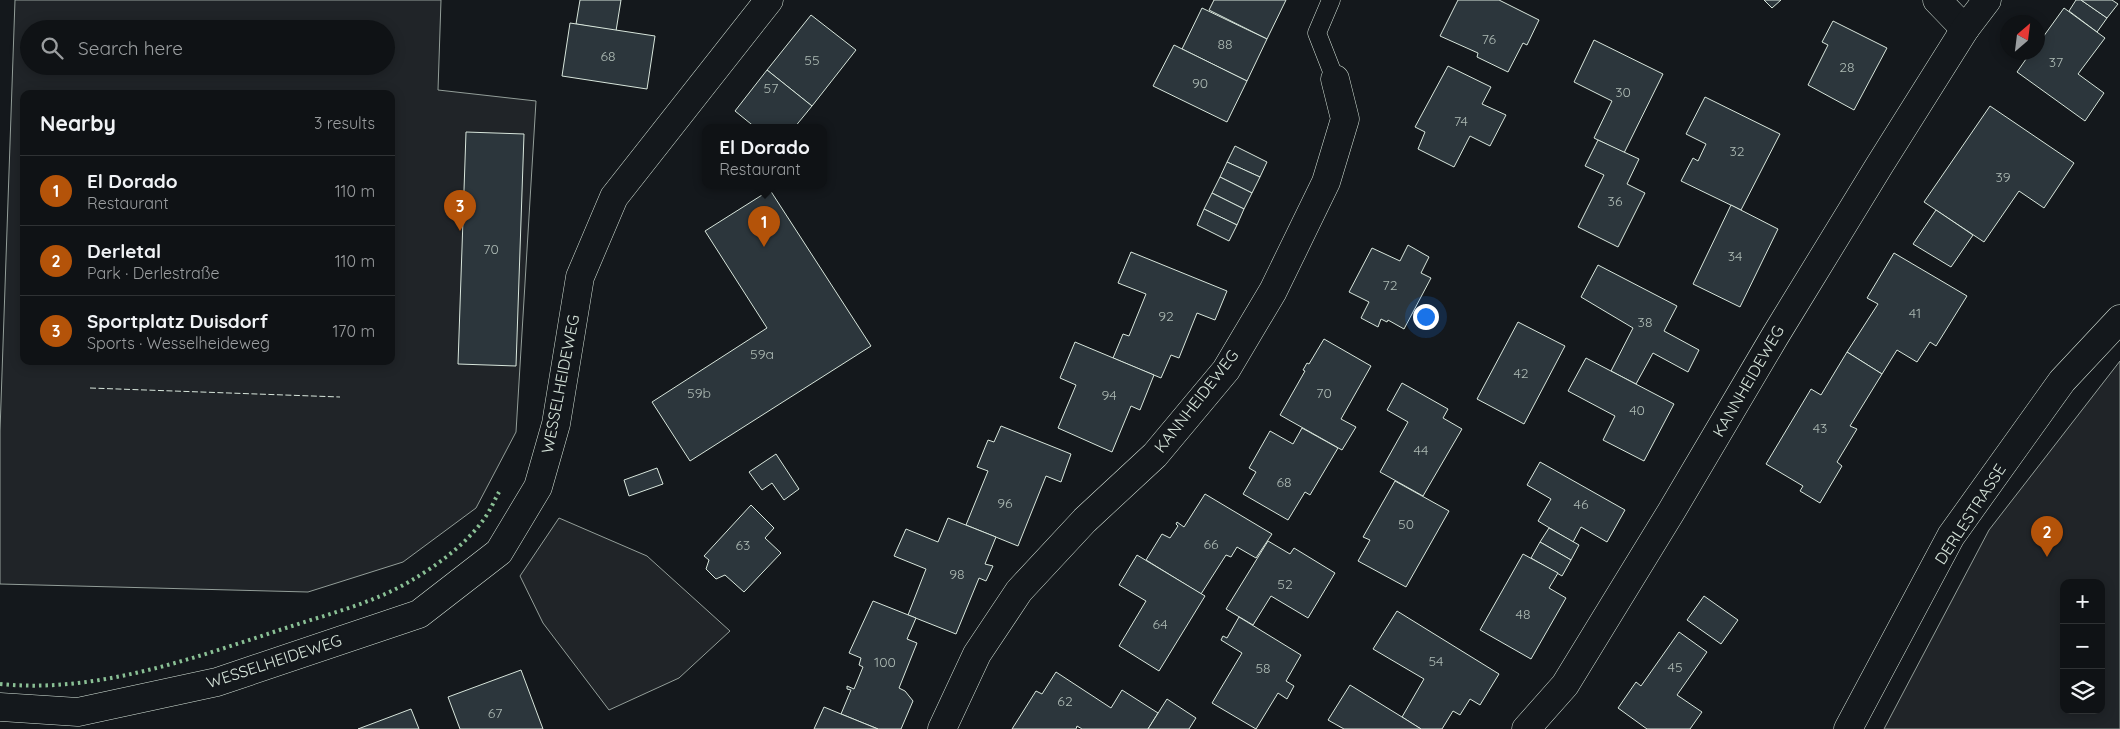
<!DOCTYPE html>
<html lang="en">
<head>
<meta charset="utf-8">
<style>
  :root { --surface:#0f1215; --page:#1d2022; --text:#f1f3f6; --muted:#9b9ea0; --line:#2f3234; --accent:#b45309 }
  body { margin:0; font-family:Quicksand,sans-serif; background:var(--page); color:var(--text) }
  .controls { position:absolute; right:15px; bottom:15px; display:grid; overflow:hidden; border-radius:10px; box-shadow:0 2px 12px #0003 }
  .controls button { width:45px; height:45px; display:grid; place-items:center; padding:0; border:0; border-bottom:1px solid var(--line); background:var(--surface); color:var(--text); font:25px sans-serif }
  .compass { position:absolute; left:2000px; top:15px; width:45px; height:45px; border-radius:50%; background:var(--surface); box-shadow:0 2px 12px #0003; rotate:28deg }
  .you { position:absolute; left:1425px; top:316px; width:18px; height:18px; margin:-12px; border:4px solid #fff; border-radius:50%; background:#1a73e8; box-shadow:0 0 0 8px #1a73e833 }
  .badge { display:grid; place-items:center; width:32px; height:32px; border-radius:50%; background:var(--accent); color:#fff; font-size:16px; font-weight:700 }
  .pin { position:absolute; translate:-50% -41px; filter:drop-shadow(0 1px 2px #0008) }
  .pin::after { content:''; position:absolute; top:26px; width:18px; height:15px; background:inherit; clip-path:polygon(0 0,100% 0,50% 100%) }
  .popup { position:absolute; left:702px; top:124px; width:125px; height:65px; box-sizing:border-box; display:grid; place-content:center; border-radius:10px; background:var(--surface); filter:drop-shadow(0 1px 4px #0005); font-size:16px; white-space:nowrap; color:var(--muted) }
  .popup b { font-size:19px; color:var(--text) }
  .popup::after { content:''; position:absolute; left:50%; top:100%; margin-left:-10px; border:10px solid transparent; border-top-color:var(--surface) }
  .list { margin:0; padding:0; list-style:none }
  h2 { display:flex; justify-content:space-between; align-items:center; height:65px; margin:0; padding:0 20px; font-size:21px }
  h2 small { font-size:16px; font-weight:400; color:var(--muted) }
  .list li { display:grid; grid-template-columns:32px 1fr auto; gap:15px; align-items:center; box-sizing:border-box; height:70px; padding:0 20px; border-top:1px solid var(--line) }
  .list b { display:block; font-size:19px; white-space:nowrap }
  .list p { margin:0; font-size:16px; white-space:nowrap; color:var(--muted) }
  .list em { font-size:16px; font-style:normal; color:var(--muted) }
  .icon { flex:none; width:28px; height:28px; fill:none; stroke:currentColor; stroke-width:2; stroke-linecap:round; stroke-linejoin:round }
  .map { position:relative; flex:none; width:2120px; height:729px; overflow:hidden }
  .search { position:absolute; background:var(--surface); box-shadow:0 2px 12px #0003; left:20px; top:20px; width:375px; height:55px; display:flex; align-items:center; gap:12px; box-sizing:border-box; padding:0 18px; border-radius:28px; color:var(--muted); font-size:19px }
  .panel { position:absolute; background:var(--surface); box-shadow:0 2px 12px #0003; left:20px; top:90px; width:375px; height:275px; border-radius:10px }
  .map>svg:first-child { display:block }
</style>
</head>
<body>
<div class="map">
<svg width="2120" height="729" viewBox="0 0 2120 729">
  <rect width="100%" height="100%" fill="#14181c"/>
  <g fill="#202428" stroke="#939e99" fill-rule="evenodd">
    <path d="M15 0H441L438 90 536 101 516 432 476 508 403 562 308 592 0 584V431ZM29 29H386V66H29ZM24 94H391V361H24Z"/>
    <path d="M2120 361V729H1884L1989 530ZM2064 583H2101V710H2064Z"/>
    <polygon points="559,518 647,556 730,631 679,678 609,710 543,623 520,576"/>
  </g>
  <g fill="#2c363c" stroke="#d8e6dc">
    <polygon points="580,0 621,0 616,31 576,24"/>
    <polygon points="1214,0 1286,0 1267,39 1209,10"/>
    <polygon points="1458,0 1499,0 1539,20 1527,45 1523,43 1508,72 1477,57 1478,53 1440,36"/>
    <polygon points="1764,0 1781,0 1772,8"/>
    <polygon points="2076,0 2081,0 2107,18 2097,32 2069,11"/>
    <polygon points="2081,0 2112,0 2118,4 2107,18"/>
    <polygon points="1202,8 1267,39 1247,81 1182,49"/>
    <polygon points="2064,8 2105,38 2078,74 2104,93 2085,121 2017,72 2031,52 2038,52 2038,44"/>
    <polygon points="811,15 856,50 812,106 767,70"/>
    <polygon points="1833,21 1887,48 1854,110 1808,85 1828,45 1822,42"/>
    <polygon points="570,23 655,36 647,89 562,76"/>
    <polygon points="1594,40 1663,74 1624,153 1594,138 1612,101 1574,82"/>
    <polygon points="1174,45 1247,81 1227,122 1153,86"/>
    <polygon points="1448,66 1491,87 1482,104 1506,115 1490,146 1470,136 1454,167 1418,149 1425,132 1415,127"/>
    <polygon points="767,70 812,106 794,128 756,128 735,111"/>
    <polygon points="1705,97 1780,134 1741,210 1681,181 1693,158 1698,161 1706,144 1686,134"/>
    <polygon points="1990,106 2074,163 2044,208 2019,191 1984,242 1924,202"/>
    <polygon points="466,132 524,134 516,366 458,364"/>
    <polygon points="1598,140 1639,159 1627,184 1645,193 1618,247 1578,227 1604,175 1585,166"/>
    <polygon points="1235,146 1267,162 1260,177 1227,162"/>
    <polygon points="1227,162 1260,177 1252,193 1220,177"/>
    <polygon points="1220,177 1252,193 1244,209 1212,193"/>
    <polygon points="770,190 871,346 690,461 652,402 767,328 705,231"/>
    <polygon points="1212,193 1244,209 1237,225 1204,209"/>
    <polygon points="1731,205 1778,229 1740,307 1693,284"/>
    <polygon points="1204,209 1237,225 1229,241 1197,225"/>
    <polygon points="1936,210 1973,235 1951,267 1913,244"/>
    <polygon points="1408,245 1429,257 1421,273 1431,278 1404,329 1388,320 1387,322 1381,319 1378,327 1361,318 1369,302 1349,292 1372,248 1400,261"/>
    <polygon points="1131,252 1227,291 1215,320 1197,313 1179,358 1171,355 1161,378 1113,358 1123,334 1129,336 1146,294 1118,283"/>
    <polygon points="1894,253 1967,296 1936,346 1930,342 1917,362 1897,350 1882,374 1847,352 1878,304 1867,298"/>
    <polygon points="1598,265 1677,306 1664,331 1699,350 1688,372 1653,353 1636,384 1611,371 1633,328 1581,297"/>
    <polygon points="1518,322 1565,346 1524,424 1477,399"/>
    <polygon points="1324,339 1371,366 1341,419 1356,427 1342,450 1280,415 1305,371 1303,370 1307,363 1309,364"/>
    <polygon points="1075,342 1154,375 1140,410 1131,406 1112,452 1058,428 1076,385 1060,378"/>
    <polygon points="1847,352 1882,374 1850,426 1857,429 1837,462 1842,466 1820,503 1800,491 1803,486 1766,464 1811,389 1821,395"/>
    <polygon points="1586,358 1674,404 1644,461 1603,440 1615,416 1568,391"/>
    <polygon points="1402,383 1448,409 1443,418 1462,429 1423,496 1380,472 1408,422 1387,410"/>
    <polygon points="1001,426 1071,454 1061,482 1046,476 1018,546 966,525 988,471 977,467 988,440 994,442"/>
    <polygon points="1302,428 1338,448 1310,495 1305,492 1288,520 1243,494 1256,472 1249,468 1270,431 1293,444"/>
    <polygon points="776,454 799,489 784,500 772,483 762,490 749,472"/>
    <polygon points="1540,462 1625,510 1607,542 1581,527 1573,542 1538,521 1551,499 1527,485"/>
    <polygon points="657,468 663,484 629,496 624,480"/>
    <polygon points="1395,481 1449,511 1406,587 1358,561 1370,540 1363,537"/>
    <polygon points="1205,494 1272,534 1256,558 1237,547 1231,557 1226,555 1201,594 1146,560 1162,534 1170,538 1178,526 1176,524 1177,522 1184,527"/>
    <polygon points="751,505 774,528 765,538 781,553 744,592 725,575 716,579 706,569 709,560 704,556"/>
    <polygon points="948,518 996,537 985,564 993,566 986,581 979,578 956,634 908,615 926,569 894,556 906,529 938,542"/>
    <polygon points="1549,528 1579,545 1571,560 1540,542"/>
    <polygon points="1268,541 1290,554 1294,548 1335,573 1308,618 1271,596 1253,625 1226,609"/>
    <polygon points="1540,542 1571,560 1562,576 1531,558"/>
    <polygon points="1523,554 1558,573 1549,588 1566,598 1531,659 1480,630"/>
    <polygon points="1137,555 1205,596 1159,671 1119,646 1146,601 1119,585"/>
    <polygon points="1704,596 1738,620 1721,644 1687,620"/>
    <polygon points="873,601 916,618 907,639 917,643 899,688 905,691 913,701 901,729 878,729 841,714 851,690 847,689 847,686 854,689 863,667 859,665 861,658 849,653"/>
    <polygon points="1397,611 1499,674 1480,705 1470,699 1460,715 1453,711 1442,729 1421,729 1402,717 1424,679 1373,649"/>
    <polygon points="1239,617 1301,655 1286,681 1294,686 1287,699 1278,693 1256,729 1212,703 1242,653 1221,640 1223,636 1227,638"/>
    <polygon points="1679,632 1707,652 1677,695 1702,712 1690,729 1647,729 1618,708 1636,682 1641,686"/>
    <polygon points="521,670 543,729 460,729 448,697"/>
    <polygon points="1056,672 1111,708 1122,690 1158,713 1148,729 1082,729 1077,726 1076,729 1012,729 1036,691 1042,694"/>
    <polygon points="1350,685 1402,717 1421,729 1344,729 1328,720"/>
    <polygon points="1167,699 1196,718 1189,729 1148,729"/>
    <polygon points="824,707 841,714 878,729 814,729"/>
    <polygon points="411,709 419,729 358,729"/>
  </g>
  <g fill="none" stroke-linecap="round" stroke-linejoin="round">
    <defs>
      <polyline id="lane" points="1331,0 1317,33 1335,79"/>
      <g id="street">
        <polyline points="1937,0 1965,29"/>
        <polyline points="0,707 78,712 217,682 419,614 499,552 538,487 556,424 580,277 614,197 769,0"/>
        <polyline points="942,729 977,654 1019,591 1085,520 1155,455 1226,370 1273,291 1326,182 1345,119 1335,79"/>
        <polyline points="1526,729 1565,685 1671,512 1775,336 1879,166 1965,29 1987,0"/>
      </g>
      <polyline id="secondary" points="1848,729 1951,536 2062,381 2120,319"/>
    </defs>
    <use href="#lane" stroke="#d8e6dc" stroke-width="19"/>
    <use href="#street" stroke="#d8e6dc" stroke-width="29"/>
    <use href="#secondary" stroke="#d8e6dc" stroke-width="29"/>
    <use href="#lane" stroke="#14181c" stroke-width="18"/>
    <use href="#street" stroke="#14181c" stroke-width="28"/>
    <use href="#secondary" stroke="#14181c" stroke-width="28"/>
    <path stroke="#8ac095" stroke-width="4" stroke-dasharray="2.5 4" stroke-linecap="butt" d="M0 684C99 694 199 656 292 626 332 613 376 602 412 580 438 565 467 543 484 519 490 511 494 501 499 492"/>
    <polyline stroke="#d8e6dc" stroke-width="1" stroke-dasharray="6 2.5" stroke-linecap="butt" points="90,388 340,397"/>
  </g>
  <g text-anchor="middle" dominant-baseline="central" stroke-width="4" stroke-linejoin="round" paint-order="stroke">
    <g font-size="14" fill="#adbab4">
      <text x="1489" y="39">76</text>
      <text x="1225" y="44">88</text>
      <text x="608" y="56">68</text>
      <text x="812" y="60">55</text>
      <text x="2056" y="62">37</text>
      <text x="1847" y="67">28</text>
      <text x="1200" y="83">90</text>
      <text x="771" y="88">57</text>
      <text x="1623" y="92">30</text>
      <text x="1461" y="121">74</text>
      <text x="1737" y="151">32</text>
      <text x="2003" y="177">39</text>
      <text x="1615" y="201">36</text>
      <text x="491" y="249">70</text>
      <text x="1735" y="256">34</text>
      <text x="1390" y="285">72</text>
      <text x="1915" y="313">41</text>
      <text x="1166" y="316">92</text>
      <text x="1645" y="322">38</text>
      <text x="762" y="354">59a</text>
      <text x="1521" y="373">42</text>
      <text x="699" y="393">59b</text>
      <text x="1324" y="393">70</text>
      <text x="1109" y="395">94</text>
      <text x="1637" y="410">40</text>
      <text x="1820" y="428">43</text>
      <text x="1421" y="450">44</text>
      <text x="1284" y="482">68</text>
      <text x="1005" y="503">96</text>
      <text x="1581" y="504">46</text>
      <text x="1406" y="524">50</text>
      <text x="1211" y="544">66</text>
      <text x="743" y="545">63</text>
      <text x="957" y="574">98</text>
      <text x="1285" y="584">52</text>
      <text x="1523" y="614">48</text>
      <text x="1160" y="624">64</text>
      <text x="1436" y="661">54</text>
      <text x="885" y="662">100</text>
      <text x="1675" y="667">45</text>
      <text x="1263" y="668">58</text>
      <text x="1065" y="701">62</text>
      <text x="495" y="713">67</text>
    </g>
    <g font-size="16" fill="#d8e6dc" stroke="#14181c">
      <text transform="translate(1748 381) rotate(-60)">KANNHEIDEWEG</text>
      <text transform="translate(560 384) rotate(-79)">WESSELHEIDEWEG</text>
      <text transform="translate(1196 401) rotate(-52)">KANNHEIDEWEG</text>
      <text transform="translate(1970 514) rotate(-57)">DERLESTRASSE</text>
      <text transform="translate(274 661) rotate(-18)">WESSELHEIDEWEG</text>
    </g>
  </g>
</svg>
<div class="controls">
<button>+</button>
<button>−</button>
<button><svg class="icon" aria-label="layers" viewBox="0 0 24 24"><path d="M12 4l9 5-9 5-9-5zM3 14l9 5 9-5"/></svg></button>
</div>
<svg class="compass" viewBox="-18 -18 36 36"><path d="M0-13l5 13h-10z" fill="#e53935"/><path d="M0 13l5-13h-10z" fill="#9b9ea0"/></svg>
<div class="you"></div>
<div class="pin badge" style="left:764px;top:247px">1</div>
<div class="popup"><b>El Dorado</b>Restaurant</div>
<div class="pin badge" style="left:2047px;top:557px">2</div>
<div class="pin badge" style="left:460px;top:231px">3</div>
<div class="search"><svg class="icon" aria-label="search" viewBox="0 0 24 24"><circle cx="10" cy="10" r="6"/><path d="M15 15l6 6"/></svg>Search here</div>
<section class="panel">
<h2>Nearby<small>3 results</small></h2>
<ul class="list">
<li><span class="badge">1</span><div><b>El Dorado</b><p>Restaurant</p></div><em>110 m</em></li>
<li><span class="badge">2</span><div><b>Derletal</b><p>Park · Derlestraße</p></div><em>110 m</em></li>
<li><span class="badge">3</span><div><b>Sportplatz Duisdorf</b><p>Sports · Wesselheideweg</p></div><em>170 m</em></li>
</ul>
</section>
</div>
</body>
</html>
